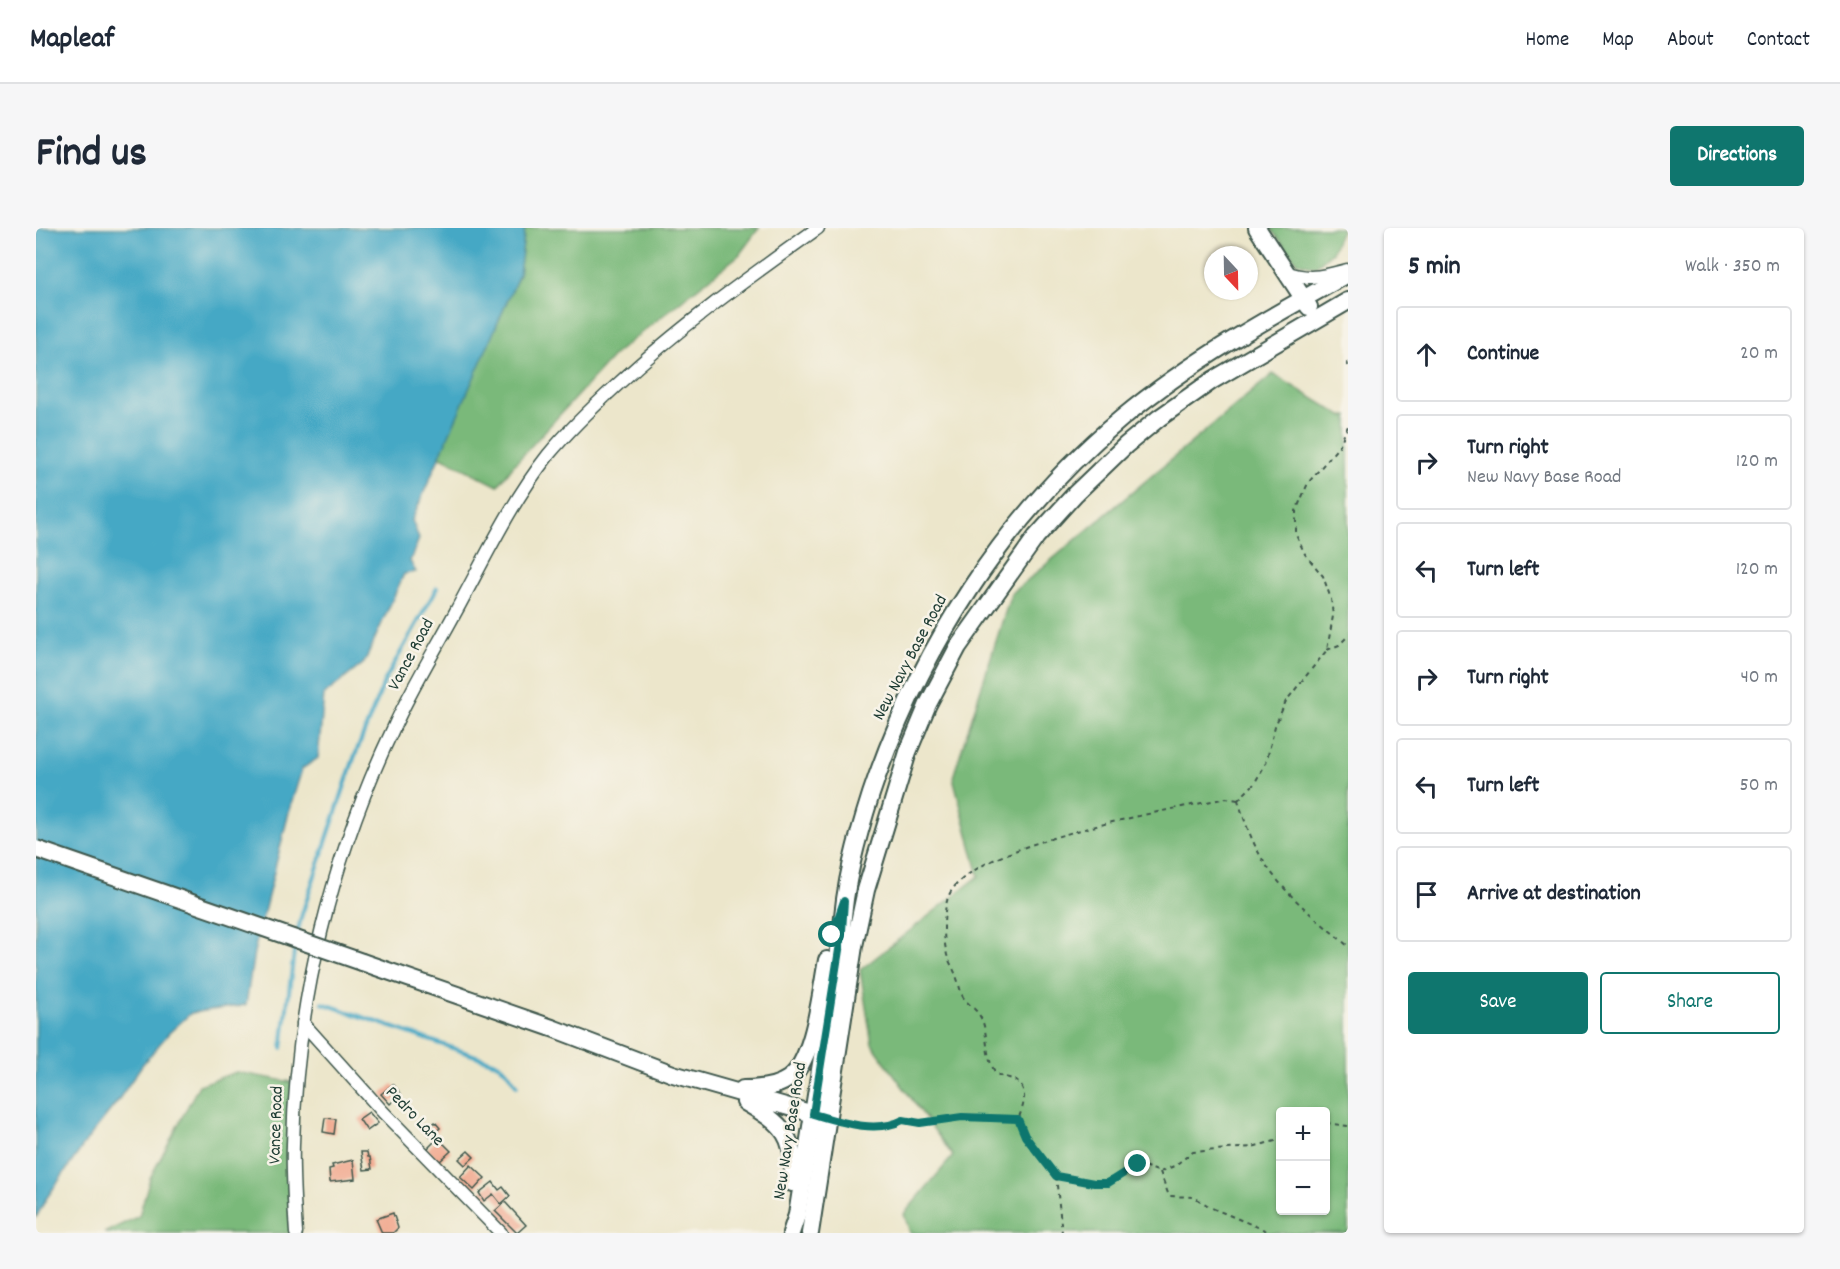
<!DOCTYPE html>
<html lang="en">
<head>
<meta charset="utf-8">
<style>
  :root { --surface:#fff; --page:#f6f6f7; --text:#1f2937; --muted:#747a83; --line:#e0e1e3; --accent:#0f766e }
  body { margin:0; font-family:Dekko,sans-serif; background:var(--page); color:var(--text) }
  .controls { position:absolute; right:18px; bottom:18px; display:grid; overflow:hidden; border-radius:6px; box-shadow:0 2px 4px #0004 }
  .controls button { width:54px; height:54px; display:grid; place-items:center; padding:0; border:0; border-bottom:2px solid var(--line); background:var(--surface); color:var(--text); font:30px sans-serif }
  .compass { position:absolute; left:1168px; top:18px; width:54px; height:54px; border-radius:50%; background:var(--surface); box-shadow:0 2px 4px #0004; rotate:158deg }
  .stop { position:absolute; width:18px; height:18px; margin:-14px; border:4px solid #0f766e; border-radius:50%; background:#fff }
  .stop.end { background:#0f766e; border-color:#fff; box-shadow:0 2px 6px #0008 }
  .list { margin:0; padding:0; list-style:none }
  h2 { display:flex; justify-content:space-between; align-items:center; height:78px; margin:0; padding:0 24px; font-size:26px }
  h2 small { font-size:20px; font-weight:400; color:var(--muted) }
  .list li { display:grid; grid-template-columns:39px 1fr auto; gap:18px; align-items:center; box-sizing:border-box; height:96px; margin:0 12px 12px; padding:0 12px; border:2px solid var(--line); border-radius:6px }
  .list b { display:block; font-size:22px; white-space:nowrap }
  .list p { margin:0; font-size:20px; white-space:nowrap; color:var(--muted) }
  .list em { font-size:20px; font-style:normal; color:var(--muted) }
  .actions { display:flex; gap:12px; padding:18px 24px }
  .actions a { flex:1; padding:14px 0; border:2px solid var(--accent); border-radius:6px; text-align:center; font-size:21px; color:var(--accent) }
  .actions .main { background:var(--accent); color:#fff }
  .icon { flex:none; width:33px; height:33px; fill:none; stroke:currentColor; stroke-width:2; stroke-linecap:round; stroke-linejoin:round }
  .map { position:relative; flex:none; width:1312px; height:1005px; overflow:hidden; border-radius:6px }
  header { display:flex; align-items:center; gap:36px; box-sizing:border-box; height:84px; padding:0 30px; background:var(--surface); border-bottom:2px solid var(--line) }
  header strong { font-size:28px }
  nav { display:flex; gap:33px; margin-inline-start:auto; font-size:21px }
  .intro { display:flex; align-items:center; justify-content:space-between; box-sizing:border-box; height:144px; padding:0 36px }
  h1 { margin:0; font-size:42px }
  .button { padding:15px 27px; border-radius:6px; background:var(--accent); color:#fff; font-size:21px; font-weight:700 }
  main { display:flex; gap:36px; padding:0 36px }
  aside { flex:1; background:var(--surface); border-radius:6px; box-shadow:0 2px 4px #0004 }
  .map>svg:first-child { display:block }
</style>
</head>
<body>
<header>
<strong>Mapleaf</strong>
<nav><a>Home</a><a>Map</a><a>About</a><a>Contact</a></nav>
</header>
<div class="intro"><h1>Find us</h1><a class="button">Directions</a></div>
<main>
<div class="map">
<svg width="1312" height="1005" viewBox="0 0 1312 1005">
  <rect width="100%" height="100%" fill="#f7f3e8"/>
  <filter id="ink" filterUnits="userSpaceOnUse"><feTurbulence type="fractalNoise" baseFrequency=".0167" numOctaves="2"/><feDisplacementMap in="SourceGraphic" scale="12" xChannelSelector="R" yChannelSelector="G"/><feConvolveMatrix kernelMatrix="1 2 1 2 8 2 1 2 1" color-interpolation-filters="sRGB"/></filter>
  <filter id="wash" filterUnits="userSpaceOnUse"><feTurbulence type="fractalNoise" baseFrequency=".008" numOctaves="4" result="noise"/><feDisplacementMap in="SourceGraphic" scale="24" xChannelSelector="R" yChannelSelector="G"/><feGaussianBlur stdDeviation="1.35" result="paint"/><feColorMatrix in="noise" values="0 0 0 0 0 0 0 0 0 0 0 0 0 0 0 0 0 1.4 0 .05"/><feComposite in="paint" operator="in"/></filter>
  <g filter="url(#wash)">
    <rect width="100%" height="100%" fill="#ece6cb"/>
    <g fill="#7ab97a" stroke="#4c7b57" stroke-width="1.5" fill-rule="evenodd">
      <polygon points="489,0 723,0 703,27 581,124 476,239 462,258 403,228 483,46"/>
      <polygon points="1234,0 1306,0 1296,24 1279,39 1261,34"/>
      <path d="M1237 146 1306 188H1312V1005H874L868 986 917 928 836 816 824 742 943 648 917 549 975 366ZM1244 884H1290V982H1244Z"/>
      <polygon points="200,844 260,855 262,1005 68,1005 103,988 114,950 163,857"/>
    </g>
    <polygon fill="#45a8c5" stroke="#32727c" stroke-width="1.5" points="0,0 489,0 483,46 376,292 383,311 374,333 380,344 368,346 328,435 288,467 282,530 266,541 254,580 218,724 210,777 155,785 133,805 106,837 81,874 54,908 10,971 0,990"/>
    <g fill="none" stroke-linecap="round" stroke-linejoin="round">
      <g stroke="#45a8c5" stroke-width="4">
        <polyline points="261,706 266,686 318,530 349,452 401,360"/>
        <polyline points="286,775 460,835 470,842 481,858"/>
        <polyline points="246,820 259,716"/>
      </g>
    </g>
    <g id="blocks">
      <g fill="#f1a78d">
        <polygon points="357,856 365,866 354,876 345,866"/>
        <polygon points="333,884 342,895 331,903 323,891"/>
        <polygon points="289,890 300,891 298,906 287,904"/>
        <polygon points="399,894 404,900 395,909 390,902"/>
        <polygon points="402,910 415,923 403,934 391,921"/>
        <polygon points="432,923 438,929 429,937 423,931"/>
        <polygon points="325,924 331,924 332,929 334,929 336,941 328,942"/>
        <polygon points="317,932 319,951 294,954 293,941 297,940 296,937"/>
        <polygon points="435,937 449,950 438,962 424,949"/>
        <polygon points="457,954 463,962 467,959 474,968 465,976 457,966 448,973 443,965"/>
        <polygon points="469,974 490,997 481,1005 459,983"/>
        <polygon points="357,985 362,1000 357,1005 346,1005 340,991"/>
      </g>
    </g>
  </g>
  <g filter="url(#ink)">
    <use href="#blocks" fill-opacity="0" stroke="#3e564b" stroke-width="1.5"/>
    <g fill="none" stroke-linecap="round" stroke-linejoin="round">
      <defs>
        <g id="street">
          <path d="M1249 44C1274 53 1287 48 1311 42"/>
          <polyline points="267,795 347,884 465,1005"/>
          <path d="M260 1005C258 975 256 945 257 916 260 773 296 629 357 501 375 461 398 424 419 385 448 332 475 274 513 226 533 202 557 179 580 158 643 99 712 50 782 0"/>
        </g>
        <g id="secondary">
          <polyline points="1221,0 1273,79"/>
          <polyline points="326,734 516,800 637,846 788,889"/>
          <path d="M707 861C722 861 739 860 752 851 778 834 785 763 791 732"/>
          <path d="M709 874C747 896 761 908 756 955"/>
          <path d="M755 1005 761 987 806 703C808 657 821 610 835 566 883 422 969 287 1086 190 1156 132 1234 89 1312 46"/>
          <polyline points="774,1005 818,718 830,662 872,524 892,476 922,419 1000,309 1039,266 1090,217 1123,190 1177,152 1312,73"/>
        </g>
      </defs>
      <use href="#street" stroke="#3e564b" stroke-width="15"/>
      <use href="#secondary" stroke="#3e564b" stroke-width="20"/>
      <g stroke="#3e564b" stroke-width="2" stroke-dasharray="4.5 4.5" stroke-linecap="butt">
        <polyline points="1311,134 1312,138"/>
        <polyline points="1291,422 1303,417 1312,408"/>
        <path d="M1202 572 1190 570C1137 582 923 616 911 673 907 688 907 711 911 727 913 734 918 741 920 748 923 755 924 763 927 769 932 777 941 781 945 790 953 806 948 825 958 842 962 849 966 848 973 850 994 856 989 876 982 891L989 908 1020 948 1058 955H1072L1102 936 1124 944 1138 938 1157 924 1216 919 1239 913 1244 909"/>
        <polyline points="1202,572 1218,556 1230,535 1239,498 1250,473 1291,422 1297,388 1295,371 1287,348 1269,326 1260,307 1260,283 1272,255 1303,218 1312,198"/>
        <path d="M1202 572C1209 595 1218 620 1232 640 1253 670 1284 694 1312 718"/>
        <path d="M805 893C827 897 846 903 867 892L884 895 926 889 982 891"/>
        <polyline points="1290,895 1312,898"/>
        <polyline points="1124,944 1133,968 1158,969 1176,980 1236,1005"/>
        <polyline points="1020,948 1026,1005"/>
      </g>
      <use href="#street" stroke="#fff" stroke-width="12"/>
      <use href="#secondary" stroke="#fff" stroke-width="16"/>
      <defs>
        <polyline id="secondary-bridge" points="0,621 326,734"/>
      </defs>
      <use href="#secondary-bridge" stroke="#3e564b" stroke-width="20" stroke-linecap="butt"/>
      <use href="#secondary-bridge" stroke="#fff" stroke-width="16"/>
    </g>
  </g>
  <g fill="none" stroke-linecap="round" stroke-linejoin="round" filter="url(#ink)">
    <path stroke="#0f766e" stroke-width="8" d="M796 707 808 673 806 703 777 886C805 894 840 906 867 892L884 895 926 889 982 891 989 908 1020 948 1058 955H1072L1102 936"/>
  </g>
  <g text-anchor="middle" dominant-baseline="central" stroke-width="5" stroke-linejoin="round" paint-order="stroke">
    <g font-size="18" fill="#1f3d34" stroke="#f7f3e8">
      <text transform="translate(376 427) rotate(-62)">Vance Road</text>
      <text transform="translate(875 430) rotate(-62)">New Navy Base Road</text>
      <text transform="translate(378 889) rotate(46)">Pedro Lane</text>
      <text transform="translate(241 897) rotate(-88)">Vance Road</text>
      <text transform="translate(755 903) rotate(-81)">New Navy Base Road</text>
    </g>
  </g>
</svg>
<div class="controls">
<button>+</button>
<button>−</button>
</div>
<svg class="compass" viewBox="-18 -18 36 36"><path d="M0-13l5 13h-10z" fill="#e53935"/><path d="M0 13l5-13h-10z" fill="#747a83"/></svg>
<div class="stop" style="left:796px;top:707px"></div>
<div class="stop end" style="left:1102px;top:936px"></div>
</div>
<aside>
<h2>5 min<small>Walk · 350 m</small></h2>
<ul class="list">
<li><svg class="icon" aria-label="ahead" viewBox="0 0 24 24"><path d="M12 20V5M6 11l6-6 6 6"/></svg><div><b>Continue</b></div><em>20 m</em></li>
<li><svg class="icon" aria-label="right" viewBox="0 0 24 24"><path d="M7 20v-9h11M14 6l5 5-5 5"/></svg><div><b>Turn right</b><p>New Navy Base Road</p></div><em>120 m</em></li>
<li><svg class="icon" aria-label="left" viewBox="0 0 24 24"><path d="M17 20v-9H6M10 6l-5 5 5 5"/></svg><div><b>Turn left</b></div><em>120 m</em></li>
<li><svg class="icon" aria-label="right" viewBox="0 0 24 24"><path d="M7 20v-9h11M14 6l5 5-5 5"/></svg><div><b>Turn right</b></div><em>40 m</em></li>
<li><svg class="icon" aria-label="left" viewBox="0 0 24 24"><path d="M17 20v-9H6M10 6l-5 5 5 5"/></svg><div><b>Turn left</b></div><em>50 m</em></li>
<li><svg class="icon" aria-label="arrive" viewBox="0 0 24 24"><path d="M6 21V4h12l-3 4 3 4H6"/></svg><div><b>Arrive at destination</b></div></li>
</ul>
<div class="actions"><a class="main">Save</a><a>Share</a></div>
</aside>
</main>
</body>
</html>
